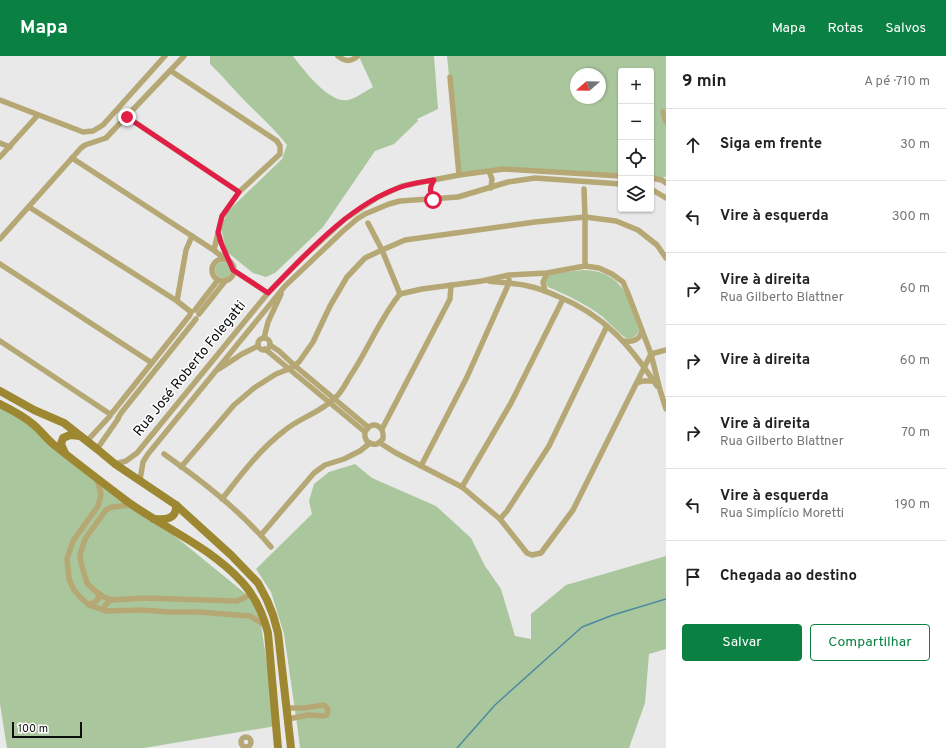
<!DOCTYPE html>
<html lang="pt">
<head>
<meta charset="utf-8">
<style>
  :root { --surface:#fff; --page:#f6f6f6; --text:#202124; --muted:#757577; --line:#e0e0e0; --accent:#0b8043 }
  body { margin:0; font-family:Overpass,sans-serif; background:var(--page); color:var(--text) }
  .controls { position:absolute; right:12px; top:12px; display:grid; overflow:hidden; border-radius:4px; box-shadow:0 1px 3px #0004 }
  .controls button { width:36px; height:36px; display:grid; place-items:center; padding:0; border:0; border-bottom:1px solid var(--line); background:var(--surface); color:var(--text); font:20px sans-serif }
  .compass { position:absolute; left:570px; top:12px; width:36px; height:36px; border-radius:50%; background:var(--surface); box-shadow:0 1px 3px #0004; rotate:250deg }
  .scale { position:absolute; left:12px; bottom:10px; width:70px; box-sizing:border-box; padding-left:4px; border:2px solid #0e0e0f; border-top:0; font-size:11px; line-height:14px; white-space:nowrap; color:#0e0e0f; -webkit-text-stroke:3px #fff; paint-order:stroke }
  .stop { position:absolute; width:12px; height:12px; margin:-9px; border:3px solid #e11d48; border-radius:50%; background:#fff }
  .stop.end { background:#e11d48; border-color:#fff; box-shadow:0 1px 4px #0008 }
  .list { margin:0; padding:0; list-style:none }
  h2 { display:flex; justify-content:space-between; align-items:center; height:52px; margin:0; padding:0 16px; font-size:17px }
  h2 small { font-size:13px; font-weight:400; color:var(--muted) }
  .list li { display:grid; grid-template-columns:26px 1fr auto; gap:12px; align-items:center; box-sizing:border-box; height:72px; padding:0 16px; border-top:1px solid var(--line) }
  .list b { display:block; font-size:15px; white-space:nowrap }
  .list p { margin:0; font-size:13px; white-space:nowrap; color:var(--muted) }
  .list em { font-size:13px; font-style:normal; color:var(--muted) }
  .actions { display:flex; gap:8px; padding:12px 16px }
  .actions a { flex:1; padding:9px 0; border:1px solid var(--accent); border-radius:4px; text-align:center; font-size:14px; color:var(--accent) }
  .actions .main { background:var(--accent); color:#fff }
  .icon { flex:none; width:22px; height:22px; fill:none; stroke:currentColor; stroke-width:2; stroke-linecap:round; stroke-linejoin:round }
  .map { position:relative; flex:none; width:666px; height:692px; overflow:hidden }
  header { display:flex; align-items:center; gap:24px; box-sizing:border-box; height:56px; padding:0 20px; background:var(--accent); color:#fff }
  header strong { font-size:19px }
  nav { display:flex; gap:22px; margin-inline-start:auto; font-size:14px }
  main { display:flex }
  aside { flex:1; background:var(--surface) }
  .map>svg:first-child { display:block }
</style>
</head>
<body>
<header>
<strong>Mapa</strong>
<nav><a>Mapa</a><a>Rotas</a><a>Salvos</a></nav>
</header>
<main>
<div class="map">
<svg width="666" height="692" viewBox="0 0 666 692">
  <rect width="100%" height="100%" fill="#e9e9ea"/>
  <g fill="#aac69d" fill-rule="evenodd">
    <path d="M210 0H293C303 13 329 48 348 44 355 43 367 34 373 31L360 3 361 0H434L438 53 417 63 418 65 394 88 375 95 323 171 275 217 266 221 253 217 227 196 221 173 227 156 282 103 287 89C277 76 265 65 253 53 238 39 225 22 210 8Z"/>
    <path d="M447 0H666V55L663 56 666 66V121L651 122V15H621V120L504 113 459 119ZM576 18H600V42H576Z"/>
    <circle cx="223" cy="214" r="8"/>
    <path d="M583 214C624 215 629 243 639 275 636 280 632 284 626 282 621 279 608 266 603 261 586 248 567 239 548 231 544 226 546 221 551 218Z"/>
    <polygon points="0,347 154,463 258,548 276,670 144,692 7,692 0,648"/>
    <polygon points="355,408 372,422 436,450 471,482 485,510 501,533 515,580 531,583 531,558 566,529 666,500 666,593 649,598 645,647 629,692 300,692 297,668 284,578 271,536 256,513 312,458 309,445 314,428 329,416"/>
  </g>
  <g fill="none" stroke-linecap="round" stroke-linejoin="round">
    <polyline stroke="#4c8aa2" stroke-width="1.5" points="457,692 495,649 582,571 613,559 666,543"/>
    <g stroke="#b6a874" stroke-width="5.5">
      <path d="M338 0C345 6 351 6 358 0"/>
      <polyline points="171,15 277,85 280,90 280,98 239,136 222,160 214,194"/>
      <polyline points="450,21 459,119"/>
      <polyline points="0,44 83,76 93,75 103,69 165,0"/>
      <polyline points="663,56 666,66"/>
      <polyline points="127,61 239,136"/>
      <polyline points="0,87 10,91"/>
      <polyline points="0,101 38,59"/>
      <polyline points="72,102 215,195 225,203"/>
      <polyline points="489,115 492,123 491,132"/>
      <polyline points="651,122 662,124 666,127"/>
      <polyline points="584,133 585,161 585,210"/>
      <polyline points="651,133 666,142"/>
      <path d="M433 143C430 135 429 132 434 124"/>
      <polyline points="29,151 177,245 191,256"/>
      <polyline points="218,177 228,204"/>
      <polyline points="0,183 81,92 85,89 106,82 184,0"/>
      <circle cx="223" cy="214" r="11"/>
      <polyline points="0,208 152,307"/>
      <polyline points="233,214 268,237"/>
      <path d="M489 225C502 227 516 227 528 230 538 232 548 236 557 240 604 259 630 289 657 330"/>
      <polyline points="545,235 543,226 547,217"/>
      <polyline points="400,238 422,233 482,225 509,219 547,217 585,210 599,212 612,218 623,226 629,240 651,298 660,334 666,353"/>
      <polyline points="177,245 186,194 192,180"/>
      <polyline points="195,254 218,224"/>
      <polyline points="199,258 226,224"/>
      <circle cx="264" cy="288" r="6"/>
      <polyline points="264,282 268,266 281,238"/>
      <polyline points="0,285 110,358"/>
      <path d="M623 285C632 286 639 285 642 275"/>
      <polyline points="270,289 279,295 294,309 368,371"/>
      <path d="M265 293 365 376C364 384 368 389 377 388L383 383C385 370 372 363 365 376"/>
      <polyline points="219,313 242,298 258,290"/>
      <polyline points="637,327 643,325 654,325"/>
      <polyline points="112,357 190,259"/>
      <polyline points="118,362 121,357 196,263"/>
      <polyline points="382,373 450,243 451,229"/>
      <polyline points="87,385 110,360"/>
      <polyline points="380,387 396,397 462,431 500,463 527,497 532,499 541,497 573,454 651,298 666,294"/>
      <polyline points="97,393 118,363"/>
      <path d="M164 398C202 425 241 455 271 491"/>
      <polyline points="115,408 126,405 137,397 268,237 302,202 345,163 378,141 402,130 459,119 504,113 621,120"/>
      <polyline points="421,410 467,321 509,227 509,224"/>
      <polyline points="181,411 234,349 254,332 276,318 289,313 299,306 313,286 330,250 347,221 365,202 382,194 405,184 535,166 585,161 616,165 638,174 657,189 666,202"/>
      <polyline points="97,423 101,439 98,450 73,485 67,503 69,523 74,534 81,542 89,549 106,555 141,554 168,556 198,556 250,560 266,570"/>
      <polyline points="140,424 143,406 148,398 285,230 343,175 357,163 365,158 389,148 400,145 458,141 508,126 535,122 621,128"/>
      <polyline points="462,431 511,347 563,243"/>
      <path d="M222 443C241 419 259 394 284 375 299 362 320 357 335 342 341 337 345 329 349 322 367 296 380 262 400 238L382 194 368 167"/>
      <polyline points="132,449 112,451 106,454 85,483 80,499 81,507 87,527 94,534 104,541 112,544 143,542 237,545 252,538"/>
      <polyline points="500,463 507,455 549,390 607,270"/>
      <polyline points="261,479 314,417 325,409 344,403 360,395 370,387"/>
      <polyline points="89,549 95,546 99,542 97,536"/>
      <polyline points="106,555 104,551 109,545 112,544"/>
      <polyline points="286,652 304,652 324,649 328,653 327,659 324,660 308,659 288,663"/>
      <circle cx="246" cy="686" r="5"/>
    </g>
    <g stroke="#9d8731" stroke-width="8">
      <polyline points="0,335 34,354 64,367 97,393 115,408 176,449 231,499 258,527 267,544 273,559 278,577 291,692"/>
      <path d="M0 348C12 354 24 360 34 369 41 375 46 382 53 388 78 408 103 427 128 446 166 473 210 491 242 526 256 541 263 558 268 577L278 692"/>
      <polyline points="65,397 61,388 63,382 70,379 80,380"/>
      <path d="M154 463C166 464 177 463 176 449"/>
    </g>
  </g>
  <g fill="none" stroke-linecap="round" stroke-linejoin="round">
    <path stroke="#e11d48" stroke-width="5" d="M127 61 239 136 222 160 218 176 221 187 233 214 268 237C305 199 350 148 401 131 412 127 423 126 434 124 429 132 430 135 433 144"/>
  </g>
  <g text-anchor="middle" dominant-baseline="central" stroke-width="3" stroke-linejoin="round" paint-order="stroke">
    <g font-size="14" fill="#0e0e0f" stroke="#fff">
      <text transform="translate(190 313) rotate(-51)">Rua José Roberto Folegatti</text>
    </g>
  </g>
</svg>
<div class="controls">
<button>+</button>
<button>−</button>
<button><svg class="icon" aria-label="locate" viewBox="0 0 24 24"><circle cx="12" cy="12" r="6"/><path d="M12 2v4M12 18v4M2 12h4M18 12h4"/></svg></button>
<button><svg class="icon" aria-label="layers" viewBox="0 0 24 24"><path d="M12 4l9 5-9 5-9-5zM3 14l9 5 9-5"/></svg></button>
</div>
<svg class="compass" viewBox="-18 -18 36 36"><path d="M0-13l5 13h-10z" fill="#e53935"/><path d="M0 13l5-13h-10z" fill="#757577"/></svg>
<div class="scale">100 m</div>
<div class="stop" style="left:433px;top:144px"></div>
<div class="stop end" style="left:127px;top:61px"></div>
</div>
<aside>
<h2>9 min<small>A pé · 710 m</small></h2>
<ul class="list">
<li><svg class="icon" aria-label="ahead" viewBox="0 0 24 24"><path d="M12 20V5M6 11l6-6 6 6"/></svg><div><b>Siga em frente</b></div><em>30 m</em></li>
<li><svg class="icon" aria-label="left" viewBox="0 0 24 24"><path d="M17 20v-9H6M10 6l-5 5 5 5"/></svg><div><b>Vire à esquerda</b></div><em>300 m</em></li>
<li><svg class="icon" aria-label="right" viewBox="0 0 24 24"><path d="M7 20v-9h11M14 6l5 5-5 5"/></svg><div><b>Vire à direita</b><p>Rua Gilberto Blattner</p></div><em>60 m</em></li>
<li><svg class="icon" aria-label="right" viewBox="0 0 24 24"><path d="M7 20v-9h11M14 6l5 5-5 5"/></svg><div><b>Vire à direita</b></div><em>60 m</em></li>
<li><svg class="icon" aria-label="right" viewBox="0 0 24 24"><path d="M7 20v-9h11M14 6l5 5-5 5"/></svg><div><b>Vire à direita</b><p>Rua Gilberto Blattner</p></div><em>70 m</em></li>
<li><svg class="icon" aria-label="left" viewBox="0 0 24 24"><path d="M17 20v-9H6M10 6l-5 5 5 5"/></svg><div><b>Vire à esquerda</b><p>Rua Simplício Moretti</p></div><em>190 m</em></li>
<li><svg class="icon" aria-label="arrive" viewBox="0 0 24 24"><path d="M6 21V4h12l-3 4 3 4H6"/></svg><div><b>Chegada ao destino</b></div></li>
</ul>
<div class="actions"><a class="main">Salvar</a><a>Compartilhar</a></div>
</aside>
</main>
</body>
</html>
